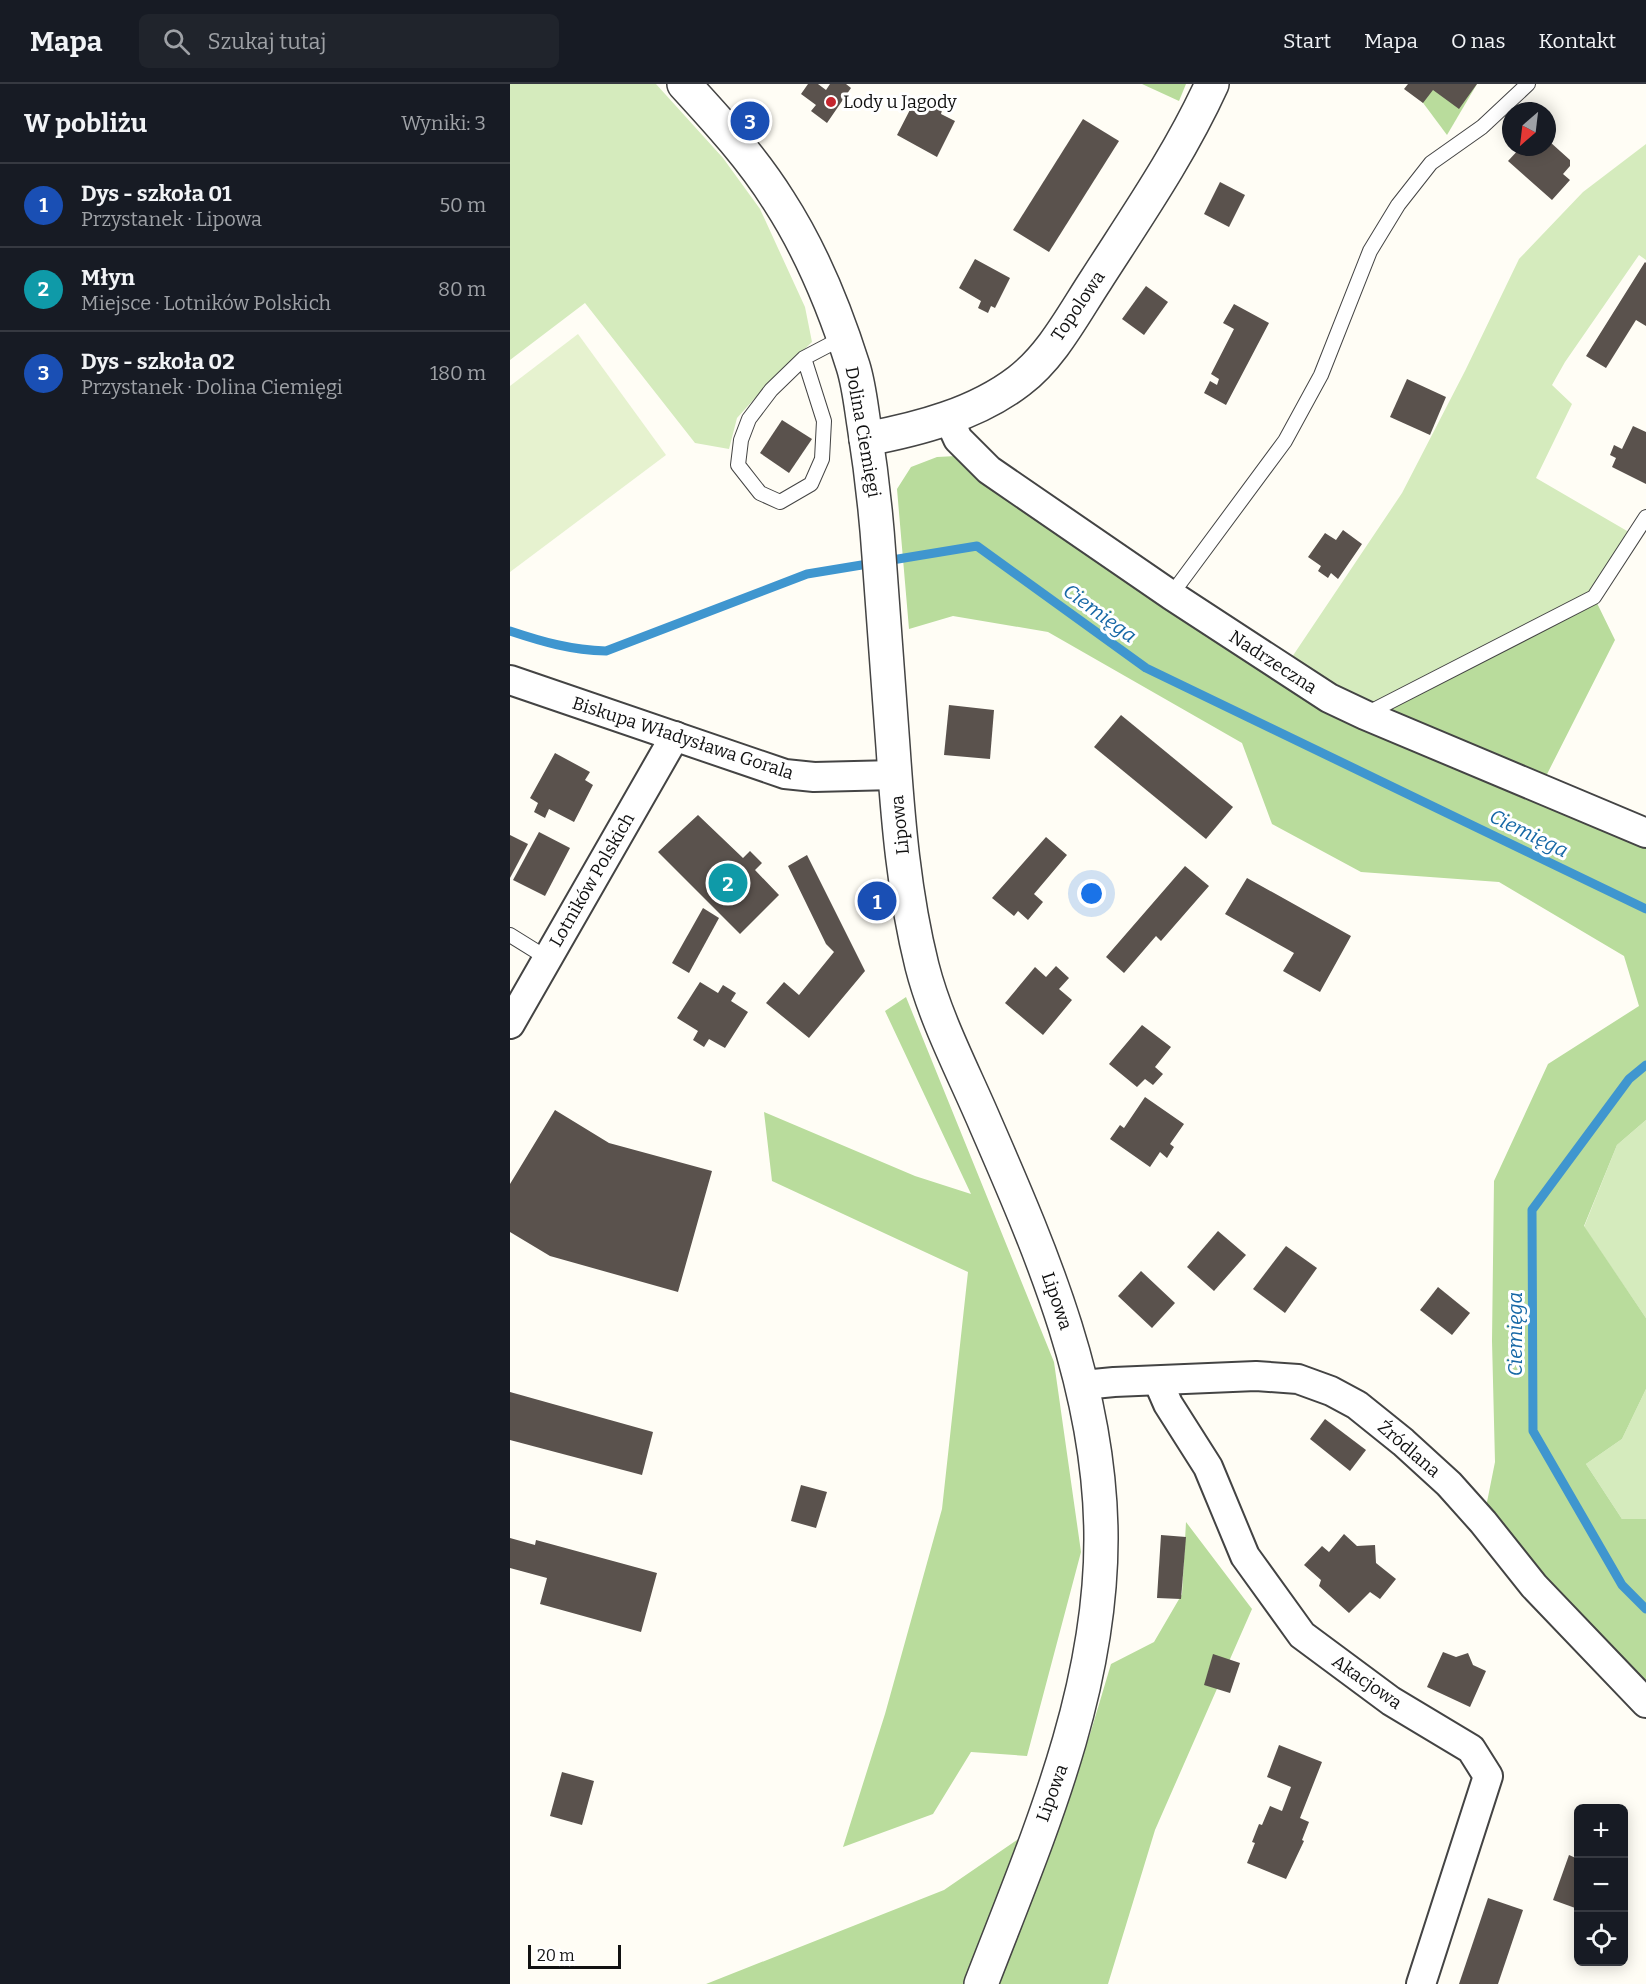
<!DOCTYPE html>
<html lang="pl">
<head>
<meta charset="utf-8">
<style>
  :root { --surface:#171b24; --page:#20242c; --text:#f1f3f6; --muted:#9ea1a6; --line:#363941; --accent:#2563eb }
  body { margin:0; font-family:Bitter,serif; background:var(--page); color:var(--text) }
  .controls { position:absolute; right:18px; bottom:18px; display:grid; overflow:hidden; border-radius:9px; box-shadow:0 3px 15px #0003 }
  .controls button { width:54px; height:54px; display:grid; place-items:center; padding:0; border:0; border-bottom:2px solid var(--line); background:var(--surface); color:var(--text); font:30px sans-serif }
  .compass { position:absolute; left:992px; top:18px; width:54px; height:54px; border-radius:50%; background:var(--surface); box-shadow:0 3px 15px #0003; rotate:208deg }
  .scale { position:absolute; left:18px; bottom:15px; width:93px; box-sizing:border-box; padding-left:6px; border:3px solid #111; border-top:0; font-size:16px; line-height:21px; white-space:nowrap; color:#111; -webkit-text-stroke:4px #fff; paint-order:stroke }
  .you { position:absolute; left:582px; top:810px; width:21px; height:21px; margin:-15px; border:4px solid #fff; border-radius:50%; background:#1a73e8; box-shadow:0 0 0 9px #1a73e833 }
  .badge { display:grid; place-items:center; width:39px; height:39px; border-radius:50%; background:var(--accent); color:#fff; font-size:20px; font-weight:700 }
  .pin { position:absolute; translate:-50% -50%; border:3px solid #fff; box-shadow:0 2px 6px #0006 }
  .list { margin:0; padding:0; list-style:none }
  h2 { display:flex; justify-content:space-between; align-items:center; height:78px; margin:0; padding:0 24px; font-size:26px }
  h2 small { font-size:20px; font-weight:400; color:var(--muted) }
  .list li { display:grid; grid-template-columns:39px 1fr auto; gap:18px; align-items:center; box-sizing:border-box; height:84px; padding:0 24px; border-top:2px solid var(--line) }
  .list b { display:block; font-size:22px; white-space:nowrap }
  .list p { margin:0; font-size:20px; white-space:nowrap; color:var(--muted) }
  .list em { font-size:20px; font-style:normal; color:var(--muted) }
  .icon { flex:none; width:33px; height:33px; fill:none; stroke:currentColor; stroke-width:2; stroke-linecap:round; stroke-linejoin:round }
  .map { position:relative; flex:none; width:1136px; height:1900px; overflow:hidden }
  header { display:flex; align-items:center; gap:36px; box-sizing:border-box; height:84px; padding:0 30px; background:var(--surface); border-bottom:2px solid var(--line) }
  header strong { font-size:28px }
  nav { display:flex; gap:33px; margin-inline-start:auto; font-size:21px }
  .search { width:420px; height:54px; background:var(--page); display:flex; align-items:center; gap:15px; box-sizing:border-box; padding:0 21px; border-radius:9px; color:var(--muted); font-size:22px }
  main { display:flex }
  aside { flex:1; background:var(--surface) }
  .map>svg:first-child { display:block }
</style>
</head>
<body>
<header>
<strong>Mapa</strong>
<div class="search"><svg class="icon" aria-label="search" viewBox="0 0 24 24"><circle cx="10" cy="10" r="6"/><path d="M15 15l6 6"/></svg>Szukaj tutaj</div>
<nav><a>Start</a><a>Mapa</a><a>O nas</a><a>Kontakt</a></nav>
</header>
<main>
<aside>
<h2>W pobliżu<small>Wyniki: 3</small></h2>
<ul class="list">
<li><span class="badge" style="background:#1a4fb4">1</span><div><b>Dys - szkoła 01</b><p>Przystanek · Lipowa</p></div><em>50 m</em></li>
<li><span class="badge" style="background:#0f9aa8">2</span><div><b>Młyn</b><p>Miejsce · Lotników Polskich</p></div><em>80 m</em></li>
<li><span class="badge" style="background:#1a4fb4">3</span><div><b>Dys - szkoła 02</b><p>Przystanek · Dolina Ciemięgi</p></div><em>180 m</em></li>
</ul>
</aside>
<div class="map">
<svg width="1136" height="1900" viewBox="0 0 1136 1900">
  <rect width="100%" height="100%" fill="#fffdf5"/>
  <g fill="#d5ebbd">
    <polygon points="0,0 146,0 213,74 250,125 295,223 302,258 255,303 227,334 219,365 185,359 75,219 0,276"/>
    <polygon points="1136,60 1136,176 1129,171 1055,278 1042,301 1062,320 1026,394 1124,451 1084,513 855,631 774,585 892,409 955,287 1009,175 1073,108"/>
    <polygon points="1136,1036 1136,1234 1074,1143 1107,1061"/>
    <polygon points="1136,1305 1136,1435 1112,1435 1076,1380 1112,1355"/>
  </g>
  <g fill="#b9dc9c">
    <polygon points="632,0 676,0 669,17"/>
    <polygon points="899,0 967,0 937,51"/>
    <polygon points="446,372 854,631 1084,513 1105,556 1030,704 1136,745 1136,1036 1107,1061 1074,1142 1136,1234 1136,1305 1112,1355 1076,1380 1112,1435 1136,1435 1136,1619 973,1438 985,1378 982,1257 984,1097 1038,980 1129,922 1114,872 989,798 851,788 762,740 732,659 538,548 443,532 399,545 387,405 401,383 427,373"/>
    <polygon points="396,913 544,1278 571,1468 517,1672 461,1668 423,1730 333,1763 375,1630 432,1425 458,1188 262,1097 254,1028 405,1092 461,1110 375,927"/>
    <polygon points="676,1438 742,1525 645,1746 598,1900 196,1900 434,1806 555,1723 581,1647 601,1580 644,1558 672,1510"/>
  </g>
  <polygon fill="#e6f2cf" points="68,250 156,371 0,488 0,302"/>
  <g fill="none" stroke-linecap="round" stroke-linejoin="round">
    <g stroke="#3f96cf" stroke-width="9">
      <path d="M0 547C33 558 61 566 96 567L297 490 467 462 636 584 1136 825"/>
      <polyline points="1136,981 1119,995 1022,1126 1023,1347 1112,1501 1136,1525"/>
    </g>
  </g>
  <g fill="#5a524d">
    <polygon points="298,0 308,0 316,6 320,0 336,0 341,4 317,39 301,27 306,21 291,10"/>
    <polygon points="898,0 967,0 949,25 923,6 913,19 894,5"/>
    <polygon points="405,16 420,24 424,17 433,22 431,30 445,37 427,73 387,51"/>
    <polygon points="573,35 609,57 539,168 503,146"/>
    <polygon points="1037,58 1040,58 1060,76 1060,82 1053,90 1060,96 1042,116 998,77 1011,63 1024,63 1027,66 1029,63 1037,63"/>
    <polygon points="710,98 735,111 719,143 694,130"/>
    <polygon points="465,175 500,194 485,224 481,222 478,229 468,224 471,217 449,204"/>
    <polygon points="1135,178 1136,179 1136,242 1126,236 1096,284 1076,272"/>
    <polygon points="636,202 658,218 634,251 612,235"/>
    <polygon points="724,220 759,239 716,321 694,309 700,297 707,301 709,295 701,290 724,245 713,239"/>
    <polygon points="897,295 936,313 920,351 880,333"/>
    <polygon points="272,336 302,355 279,389 250,369"/>
    <polygon points="1123,342 1136,348 1136,400 1102,383 1106,374 1100,371 1104,361 1112,365"/>
    <polygon points="833,446 852,460 828,495 821,489 818,494 808,487 811,482 798,473 815,449 826,456"/>
    <polygon points="439,621 484,626 480,675 434,671"/>
    <polygon points="611,631 723,723 696,755 584,663"/>
    <polygon points="45,669 80,688 75,696 83,701 64,738 39,725 35,734 24,728 28,719 20,714"/>
    <polygon points="188,731 233,774 240,767 252,779 245,786 269,811 230,850 148,768"/>
    <polygon points="29,748 60,764 35,812 3,796"/>
    <polygon points="0,751 18,760 0,794"/>
    <polygon points="536,753 557,771 524,810 533,818 518,836 508,827 504,832 482,814"/>
    <polygon points="297,771 355,887 299,954 256,919 274,898 289,911 324,868 316,860 278,782"/>
    <polygon points="675,782 699,802 651,857 646,852 614,889 596,873"/>
    <polygon points="737,794 841,852 810,908 773,887 784,869 715,830"/>
    <polygon points="193,824 209,834 179,889 162,879"/>
    <polygon points="546,882 559,894 549,905 562,916 533,951 495,919 525,883 536,893"/>
    <polygon points="190,898 208,909 213,901 226,909 221,917 238,928 215,964 199,955 194,963 183,956 188,947 167,934"/>
    <polygon points="632,941 661,963 645,983 653,990 643,1001 635,995 627,1003 599,980"/>
    <polygon points="635,1013 674,1040 660,1060 664,1063 657,1074 650,1068 640,1083 600,1055 610,1041 614,1044"/>
    <polygon points="45,1026 99,1059 202,1087 168,1208 40,1172 0,1148 0,1100"/>
    <polygon points="708,1147 736,1171 704,1207 677,1183"/>
    <polygon points="776,1162 807,1184 775,1229 743,1205"/>
    <polygon points="631,1187 665,1219 642,1244 608,1212"/>
    <polygon points="928,1203 960,1229 942,1251 910,1226"/>
    <polygon points="0,1308 143,1348 132,1391 0,1356"/>
    <polygon points="815,1335 856,1366 840,1387 800,1355"/>
    <polygon points="291,1401 317,1408 306,1444 281,1437"/>
    <polygon points="834,1450 847,1462 865,1461 866,1479 886,1495 870,1515 860,1508 839,1529 809,1502 811,1496 794,1481 812,1462 819,1468"/>
    <polygon points="651,1451 676,1453 671,1515 647,1514"/>
    <polygon points="0,1454 25,1461 26,1456 147,1489 131,1548 30,1520 37,1494 0,1484"/>
    <polygon points="933,1568 946,1573 958,1569 963,1581 976,1587 960,1623 917,1603"/>
    <polygon points="703,1570 730,1579 720,1609 694,1601"/>
    <polygon points="769,1661 812,1678 790,1734 799,1738 792,1756 794,1757 776,1795 737,1779 745,1759 742,1758 749,1740 752,1741 760,1722 772,1727 781,1703 757,1693"/>
    <polygon points="52,1688 84,1697 72,1741 40,1732"/>
    <polygon points="1059,1771 1068,1775 1068,1825 1043,1816"/>
    <polygon points="978,1814 1013,1826 988,1900 949,1900"/>
  </g>
  <g fill="none" stroke-linecap="round" stroke-linejoin="round">
    <defs>
      <g id="service">
        <polyline points="294,274 314,337 312,375 301,400 270,418 250,409 228,381 231,356 239,335 261,306 294,274 334,253"/>
        <polyline points="661,511 775,357 811,291 860,167 888,121 921,79 972,43 1018,0"/>
        <polyline points="856,630 1084,513 1136,433"/>
        <polyline points="0,851 37,874"/>
      </g>
      <g id="minor">
        <polyline points="438,333 448,355 479,386 661,511 819,614 855,631 1136,749"/>
        <polyline points="0,596 275,690 304,693 385,691"/>
        <polyline points="0,940 165,652"/>
        <polyline points="648,1297 658,1320 698,1383 735,1472 792,1551 881,1617 961,1665 978,1692 911,1900"/>
        <polyline points="573,1301 604,1298 746,1292 788,1295 821,1307 847,1321 893,1358 939,1400 973,1438 1024,1502 1136,1619"/>
      </g>
      <g id="tertiary">
        <path d="M174 0C208 37 242 74 269 117 302 168 325 225 343 282 349 301 351 322 354 341 361 385 366 428 369 472 374 535 378 599 383 663 388 736 394 810 412 882 426 937 454 989 476 1041 534 1174 591 1307 591 1455 591 1612 526 1757 471 1900"/>
        <path d="M356 355C409 345 466 330 509 297 542 272 563 231 586 196 627 132 670 70 702 0"/>
      </g>
    </defs>
    <use href="#service" stroke="#444" stroke-width="16"/>
    <use href="#minor" stroke="#444" stroke-width="32"/>
    <use href="#tertiary" stroke="#444" stroke-width="36"/>
    <use href="#service" stroke="#fff" stroke-width="14"/>
    <use href="#minor" stroke="#fff" stroke-width="28"/>
    <use href="#tertiary" stroke="#fff" stroke-width="33"/>
  </g>
  <circle fill="#c4262e" stroke="#fff" stroke-width="2" cx="321" cy="18" r="6"/>
  <g text-anchor="middle" dominant-baseline="central" stroke-width="6" stroke-linejoin="round" paint-order="stroke">
    <g font-size="18" fill="#111" stroke="#fff" text-anchor="start">
      <text x="333" y="18">Lody u Jagody</text>
    </g>
    <g font-size="18" fill="#111" stroke="#fff">
      <text transform="translate(568 222) rotate(-56)">Topolowa</text>
      <text transform="translate(353 348) rotate(80)">Dolina Ciemięgi</text>
      <text transform="translate(763 578) rotate(33)">Nadrzeczna</text>
      <text transform="translate(173 654) rotate(18)">Biskupa Władysława Gorala</text>
      <text transform="translate(390 741) rotate(-96)">Lipowa</text>
      <text transform="translate(82 796) rotate(-60)">Lotników Polskich</text>
      <text transform="translate(547 1217) rotate(71)">Lipowa</text>
      <text transform="translate(899 1365) rotate(41)">Źródlana</text>
      <text transform="translate(857 1598) rotate(35)">Akacjowa</text>
      <text transform="translate(542 1709) rotate(-70)">Lipowa</text>
    </g>
    <g font-size="20" font-style="italic" fill="#1768a6" stroke="#fff">
      <text transform="translate(590 529) rotate(36)">Ciemięga</text>
      <text transform="translate(1019 749) rotate(26)">Ciemięga</text>
      <text transform="translate(1005 1250) rotate(-90)">Ciemięga</text>
    </g>
  </g>
</svg>
<div class="controls">
<button>+</button>
<button>−</button>
<button><svg class="icon" aria-label="locate" viewBox="0 0 24 24"><circle cx="12" cy="12" r="6"/><path d="M12 2v4M12 18v4M2 12h4M18 12h4"/></svg></button>
</div>
<svg class="compass" viewBox="-18 -18 36 36"><path d="M0-13l5 13h-10z" fill="#e53935"/><path d="M0 13l5-13h-10z" fill="#9ea1a6"/></svg>
<div class="scale">20 m</div>
<div class="you"></div>
<div class="pin badge" style="left:367px;top:817px;background:#1a4fb4">1</div>
<div class="pin badge" style="left:218px;top:799px;background:#0f9aa8">2</div>
<div class="pin badge" style="left:240px;top:37px;background:#1a4fb4">3</div>
</div>
</main>
</body>
</html>
